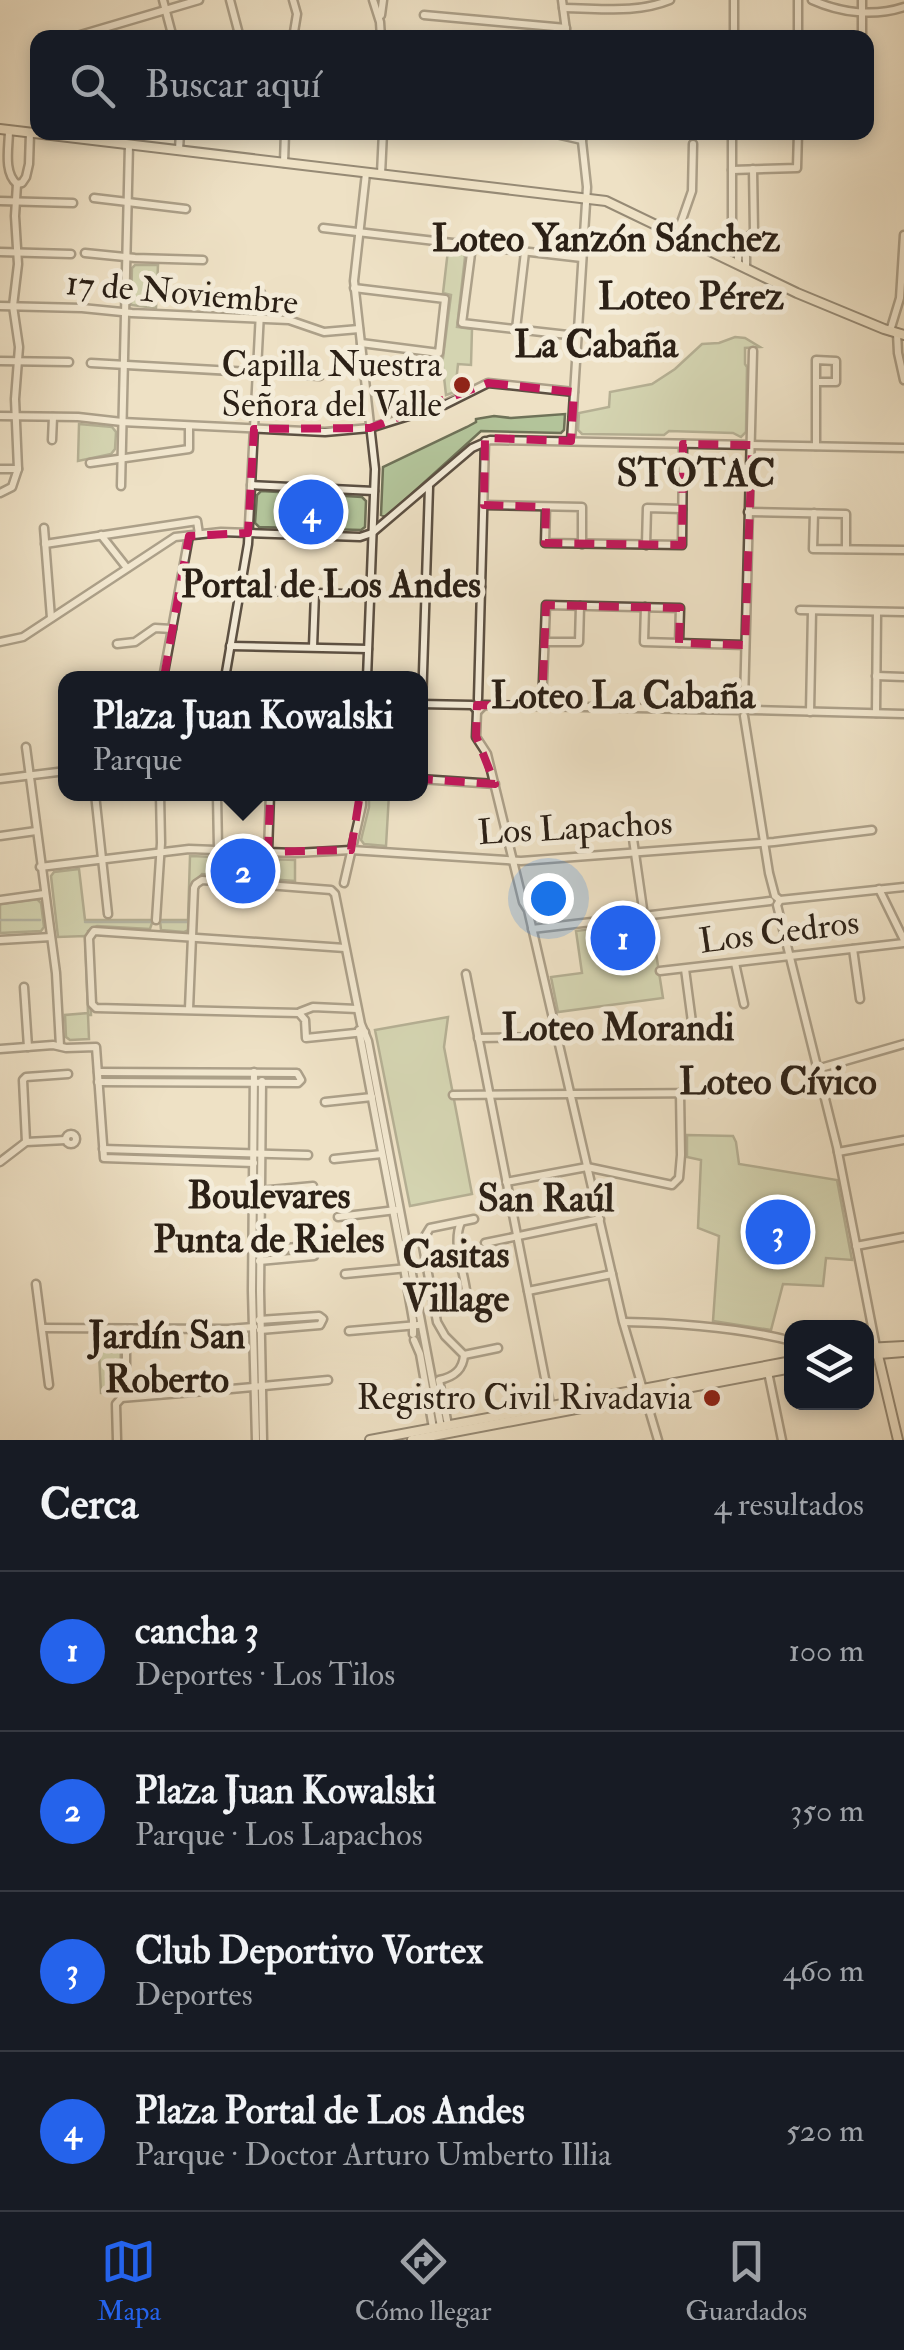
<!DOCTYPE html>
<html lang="es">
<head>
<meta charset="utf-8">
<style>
  :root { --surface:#171b24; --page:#20242c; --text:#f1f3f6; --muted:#9ea1a6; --line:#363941; --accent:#2563eb }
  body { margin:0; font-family:"IM FELL Double Pica",serif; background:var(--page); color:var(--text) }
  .controls { position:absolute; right:30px; bottom:30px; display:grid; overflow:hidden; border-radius:20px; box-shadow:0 5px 15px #0003 }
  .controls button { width:90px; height:90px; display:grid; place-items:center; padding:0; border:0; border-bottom:2px solid var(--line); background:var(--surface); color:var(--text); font:50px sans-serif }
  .you { position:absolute; left:548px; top:898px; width:35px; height:35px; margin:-25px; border:8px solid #fff; border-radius:50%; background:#1a73e8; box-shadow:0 0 0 15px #1a73e833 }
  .badge { display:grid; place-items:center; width:65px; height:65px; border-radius:50%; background:var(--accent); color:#fff; font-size:32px; font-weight:700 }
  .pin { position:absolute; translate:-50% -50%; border:5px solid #fff; box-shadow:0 2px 10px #0006 }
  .popup { position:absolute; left:58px; top:671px; width:370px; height:130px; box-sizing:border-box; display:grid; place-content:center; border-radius:20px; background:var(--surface); filter:drop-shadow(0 2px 8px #0005); font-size:32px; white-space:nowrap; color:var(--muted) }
  .popup b { font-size:38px; color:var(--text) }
  .popup::after { content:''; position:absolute; left:50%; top:100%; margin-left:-20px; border:20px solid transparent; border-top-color:var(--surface) }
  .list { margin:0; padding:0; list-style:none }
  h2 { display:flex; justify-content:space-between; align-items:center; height:130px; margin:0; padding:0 40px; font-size:42px }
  h2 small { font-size:32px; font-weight:400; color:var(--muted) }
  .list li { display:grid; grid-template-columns:65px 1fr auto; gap:30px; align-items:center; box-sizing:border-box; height:160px; padding:0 40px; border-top:2px solid var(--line) }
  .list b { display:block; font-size:38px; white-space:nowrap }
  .list p { margin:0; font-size:32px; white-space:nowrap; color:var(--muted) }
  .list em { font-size:32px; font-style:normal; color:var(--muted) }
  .icon { flex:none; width:55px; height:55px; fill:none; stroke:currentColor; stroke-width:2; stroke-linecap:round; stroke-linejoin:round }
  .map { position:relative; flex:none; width:904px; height:1440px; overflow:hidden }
  .search { position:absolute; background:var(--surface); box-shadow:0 5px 15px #0003; left:30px; right:30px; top:30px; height:110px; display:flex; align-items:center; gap:25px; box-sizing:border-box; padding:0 35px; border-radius:20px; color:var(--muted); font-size:38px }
  .sheet { height:770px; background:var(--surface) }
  nav { display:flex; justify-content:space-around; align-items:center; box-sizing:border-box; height:140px; border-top:2px solid var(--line); background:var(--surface); font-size:28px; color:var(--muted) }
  nav a { display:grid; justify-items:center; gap:5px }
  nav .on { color:var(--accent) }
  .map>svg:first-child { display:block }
</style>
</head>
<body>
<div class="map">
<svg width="904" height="1440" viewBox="0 0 904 1440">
  <rect width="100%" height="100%" fill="#eee1c5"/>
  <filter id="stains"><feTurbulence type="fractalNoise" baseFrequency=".002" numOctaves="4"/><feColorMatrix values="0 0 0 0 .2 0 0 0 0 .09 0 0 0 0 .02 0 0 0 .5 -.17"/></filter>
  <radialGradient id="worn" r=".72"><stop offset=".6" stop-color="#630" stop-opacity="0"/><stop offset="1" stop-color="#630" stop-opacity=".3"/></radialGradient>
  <g fill="#b3c49a" stroke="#6f7258" stroke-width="2.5">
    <polygon points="448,250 462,251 465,257 457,327 472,329 471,365 458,364 455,392 446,395 442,359 443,358 451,295 443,293"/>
    <polygon points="135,265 158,265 156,308 131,305 132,268"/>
    <polygon points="735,337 745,338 760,347 745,348 745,364 747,367 746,432 741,437 733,433 669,431 664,435 582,434 578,430 579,413 609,407 610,392 652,384 675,369 702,344 719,343"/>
    <polygon points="565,414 564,430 561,433 481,431 386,517 381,515 383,467 467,427 476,422 476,419 494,416 511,418"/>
    <polygon points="79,424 112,427 116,432 115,449 111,454 78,461"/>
    <polygon points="261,491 362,497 366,501 365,527 361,530 259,527 255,523 257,495"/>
    <polygon points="369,794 389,794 386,846 364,844 361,840 369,807"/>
    <polygon points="190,856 295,860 295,881 202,874 192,885 189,930 184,932 161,930 160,920 188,920"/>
    <polygon points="79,869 85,920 153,920 150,929 97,926 88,931 91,1015 88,1015 89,1039 70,1040 66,1037 65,1015 88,1013 85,936 58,937 51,876 54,872"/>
    <polygon points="37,899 41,903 44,927 41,931 0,933 0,904"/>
    <polygon points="651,921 663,998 558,1012 551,977 582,973 576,931"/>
    <polygon points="448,1017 444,1047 472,1194 410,1206 375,1030"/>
    <polygon points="687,1135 733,1136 736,1142 739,1164 837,1180 852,1260 826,1258 823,1286 783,1284 771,1330 713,1321 719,1236 698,1228 701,1160 687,1157"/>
    <polygon points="98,1335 117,1335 121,1340 120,1390 116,1392 101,1393"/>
  </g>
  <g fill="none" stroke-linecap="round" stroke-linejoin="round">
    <g stroke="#6f7e7a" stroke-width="2.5">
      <polyline points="0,920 40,920"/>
      <polyline points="85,922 152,922"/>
      <polyline points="161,922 189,922"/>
    </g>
    <polyline stroke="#c7baa2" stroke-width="6" stroke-dasharray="6 3" stroke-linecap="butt" points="420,1333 421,1339"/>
    <defs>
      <g id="minor">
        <polyline points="163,0 173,38"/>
        <polyline points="230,0 240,38"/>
        <polyline points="293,0 297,14 293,38"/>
        <polyline points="373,0 380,22 381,38"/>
        <polyline points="562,0 567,38"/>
        <path d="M812 0C841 13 874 17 904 7"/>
        <path d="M563 8C599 8 636 14 670 0"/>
        <polyline points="381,15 383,0"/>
        <polyline points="424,15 566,28"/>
        <polyline points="77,38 77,36 199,0"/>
        <polyline points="734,38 734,0"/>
        <polyline points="798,38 798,0"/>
        <polyline points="862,38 862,0"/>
        <path d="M9 130C9 147 3 172 17 184L22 183 26 177 29 164 30 133"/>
        <polyline points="547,132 582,140"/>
        <polyline points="732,132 732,233 739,239 747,238 754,232 753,169"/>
        <polyline points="179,150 180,132"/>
        <polyline points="284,163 285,132"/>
        <polyline points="732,170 797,168 798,132"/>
        <polyline points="366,173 354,281 375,469 367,678"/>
        <polyline points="381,174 383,132"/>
        <polyline points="94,198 186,209"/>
        <polyline points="0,201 73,203"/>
        <polyline points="323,228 582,258"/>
        <polyline points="677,234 692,191 693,144"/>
        <polyline points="472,246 462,323 577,336"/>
        <polyline points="0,252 71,254"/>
        <polyline points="85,253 135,258 203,260"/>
        <polyline points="738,264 738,238"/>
        <polyline points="746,268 746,238"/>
        <polyline points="354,288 445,299 439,353 361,343"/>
        <polyline points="0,306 82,308 132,313 289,320 324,332 359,329"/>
        <polyline points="516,329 525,252"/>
        <polyline points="890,331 900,298 904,235"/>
        <polyline points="897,333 898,353 904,380"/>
        <polyline points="0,361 69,362"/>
        <polyline points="91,363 320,376"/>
        <polyline points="0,416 78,417 122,422 325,432 370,428 444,405 488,383 574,392"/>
        <polyline points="52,440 53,417"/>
        <polyline points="571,441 587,187 581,132"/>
        <polyline points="816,446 816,360 836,361 836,382 816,382"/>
        <polyline points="90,463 189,449 189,426"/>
        <polyline points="0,469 18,469"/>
        <polyline points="251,485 374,491"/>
        <polyline points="121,486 129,144"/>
        <polyline points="0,493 12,487 18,469 15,399 19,347 13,306 18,264 15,216 17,184"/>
        <polyline points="484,505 582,507 582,544"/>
        <polyline points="546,507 545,543 682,545 683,444"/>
        <polyline points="748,512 846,514 846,549"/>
        <polyline points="814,513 813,549 904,550"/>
        <polyline points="44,528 51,618"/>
        <polyline points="101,535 127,568"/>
        <polyline points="45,544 197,521 199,534"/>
        <polyline points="646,545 647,508 682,509"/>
        <polyline points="426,586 481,587"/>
        <polyline points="240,590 369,595"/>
        <polyline points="645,607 644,642 745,645"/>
        <polyline points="800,610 904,612"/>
        <polyline points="0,642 23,637 175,537 221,532 360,537 372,533 472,448 490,440 904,448"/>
        <polyline points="545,642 579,642 580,606"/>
        <polyline points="117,644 135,642 155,628 172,629"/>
        <polyline points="230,646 368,649"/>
        <polyline points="313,647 315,593"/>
        <polyline points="876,676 904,677"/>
        <polyline points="163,678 189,536"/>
        <polyline points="225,678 248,544 261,293"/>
        <polyline points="478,699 485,441"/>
        <polyline points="420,704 472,705 478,711 484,705 738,710"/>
        <polyline points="422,704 429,487"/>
        <polyline points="744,704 753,351"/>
        <polyline points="542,706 546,605 680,608 679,643"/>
        <polyline points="750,710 904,714"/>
        <polyline points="477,711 476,737 487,754 523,902 528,910 623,1322 658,1440"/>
        <polyline points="810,712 812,611"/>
        <polyline points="876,713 877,612"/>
        <polyline points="744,716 769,873 775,896 780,900 777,905 837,1147 876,1347"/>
        <polyline points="26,747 56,973 60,1046"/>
        <polyline points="0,779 66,771"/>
        <polyline points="420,779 495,784"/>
        <polyline points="95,794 108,914"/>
        <polyline points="217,794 218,849"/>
        <polyline points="631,825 644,916"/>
        <polyline points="0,836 36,831"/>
        <polyline points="268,852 270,794"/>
        <polyline points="40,867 189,849 295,853 351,850 521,861 774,842 872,830"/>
        <polyline points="344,883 362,805 362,794"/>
        <polyline points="879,889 904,940"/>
        <polyline points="0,900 44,894"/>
        <polyline points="780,900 904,887"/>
        <polyline points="156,920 161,843 160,794"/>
        <polyline points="532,929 770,901"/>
        <polyline points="0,940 51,937"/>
        <polyline points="345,948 94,931 89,938 92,1004 96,1008 299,1013 305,1020 306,1038 365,1032"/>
        <polyline points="853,949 860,999"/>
        <polyline points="735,963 744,1004"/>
        <polyline points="685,969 692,1022"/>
        <polyline points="660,971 904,943"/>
        <polyline points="466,974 551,1409"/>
        <polyline points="24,987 28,1047"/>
        <polyline points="189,1009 194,888 196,884 202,880 331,890 335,894 361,1024 368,1041 441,1427"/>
        <polyline points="300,1012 313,1007 357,1009"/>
        <polyline points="359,1030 404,1268 413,1320 413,1334"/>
        <polyline points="478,1038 557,1037"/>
        <polyline points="0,1049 53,1045 66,1048 96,1047 104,1158 254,1163"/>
        <polyline points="817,1069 904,1044"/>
        <polyline points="98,1072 297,1073 301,1080 298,1083 98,1082"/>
        <polyline points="254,1072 252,1291 256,1440"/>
        <polyline points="262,1081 260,1291 263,1440"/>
        <polyline points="453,1095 708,1093"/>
        <polyline points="325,1102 372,1097"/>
        <circle cx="71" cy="1139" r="5"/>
        <polyline points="26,1142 23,1080 26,1077 68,1074"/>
        <polyline points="103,1149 308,1155"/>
        <polyline points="838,1152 904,1140"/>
        <polyline points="334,1159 382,1154"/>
        <polyline points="0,1162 26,1142 66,1140"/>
        <polyline points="506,1182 587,1167 672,1185 679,1178 681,1155 680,1093"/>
        <polyline points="259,1191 313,1186"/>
        <polyline points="338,1217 396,1210"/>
        <polyline points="485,1243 600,1219"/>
        <polyline points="856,1246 904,1237"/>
        <polyline points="258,1250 311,1246 316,1251 314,1256 259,1261"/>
        <polyline points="345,1274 408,1268"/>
        <polyline points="36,1284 49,1385"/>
        <polyline points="528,1291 612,1274"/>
        <path d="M458 1301 464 1295 466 1290C463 1268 452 1243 461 1222"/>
        <polyline points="433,1305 488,1296"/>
        <polyline points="259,1320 319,1316 323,1319 320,1325 260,1330"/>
        <path d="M624 1322C680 1323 737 1327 792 1341"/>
        <polyline points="42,1328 226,1329"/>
        <polyline points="228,1329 254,1327"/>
        <polyline points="349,1331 418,1325"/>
        <polyline points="414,1340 420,1354 433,1428"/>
        <polyline points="464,1355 498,1348"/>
        <polyline points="768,1372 782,1440"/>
        <polyline points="231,1389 328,1380"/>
        <polyline points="121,1398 229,1389"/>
        <path d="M448 1425 439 1380C454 1377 463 1370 464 1355L445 1336 437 1322 422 1241 430 1228 474 1219"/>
        <polyline points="117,1440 116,1404 126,1393 126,1329"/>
      </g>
      <g id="major">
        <polyline points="0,129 606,201 797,293 884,329 904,335"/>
        <polyline points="876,1347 898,1440"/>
        <polyline points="866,1348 904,1346"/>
        <polyline points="866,1355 904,1352"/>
        <polyline points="370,1440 792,1361"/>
        <polyline points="412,1440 792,1368"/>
      </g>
    </defs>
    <use href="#minor" stroke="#5c5042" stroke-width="11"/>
    <use href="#major" stroke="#2b2016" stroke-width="12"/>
    <use href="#minor" stroke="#f4ecd9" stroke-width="6"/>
    <use href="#major" stroke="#eee1c5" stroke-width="8"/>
  </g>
  <path d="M0 0H904V1440H0ZM488 383 574 392 571 441 485 438 484 505 546 507 545 543 682 545 683 444 752 445 745 645 679 643 680 608 546 605 542 706 477 705 476 736 495 784 363 775 351 850 268 852 274 701 161 694 189 536 248 533 254 429 370 428Z" fill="#eee1c5" fill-opacity=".55" fill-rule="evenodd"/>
  <path fill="none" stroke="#c2185b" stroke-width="8" stroke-dasharray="20 12" stroke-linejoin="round" d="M488 383 574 392 571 441 485 438 484 505 546 507 545 543 682 545 683 444 752 445 745 645 679 643 680 608 546 605 542 706 477 705 476 736 495 784 363 775 351 850 268 852 274 701 161 694 189 536 248 533 254 429 370 428Z"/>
  <g fill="#8f2418" stroke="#f4ecd9" stroke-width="4">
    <circle cx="462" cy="385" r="10"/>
    <circle cx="712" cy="1398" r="10"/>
  </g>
  <g text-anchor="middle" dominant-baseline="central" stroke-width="10" stroke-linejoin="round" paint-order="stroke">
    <g font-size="35" fill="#2b2016" stroke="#f4ecd9">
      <text transform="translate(182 293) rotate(5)">17 de Noviembre</text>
      <text transform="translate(575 828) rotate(-3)">Los Lapachos</text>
      <text transform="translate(779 932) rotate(-7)">Los Cedros</text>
    </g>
    <g font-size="35" fill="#2b2016" stroke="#f4ecd9" text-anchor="end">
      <text x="442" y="365">Capilla Nuestra<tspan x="442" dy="40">Señora del Valle</tspan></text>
      <text x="692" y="1398">Registro Civil Rivadavia</text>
    </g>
    <g font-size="38" font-weight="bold" fill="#2b2016" stroke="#f4ecd9">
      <text x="606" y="239">Loteo Yanzón Sánchez</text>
      <text x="691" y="297">Loteo Pérez</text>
      <text x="596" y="345">La Cabaña</text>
      <text x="696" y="474">STOTAC</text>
      <text x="331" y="585">Portal de Los Andes</text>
      <text x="623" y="696">Loteo La Cabaña</text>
      <text x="618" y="1028">Loteo Morandi</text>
      <text x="778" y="1082">Loteo Cívico</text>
      <text x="269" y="1196">Boulevares<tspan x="269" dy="44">Punta de Rieles</tspan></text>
      <text x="546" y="1199">San Raúl</text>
      <text x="456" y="1255">Casitas<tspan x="456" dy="44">Village</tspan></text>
      <text x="167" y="1336">Jardín San<tspan x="167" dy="44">Roberto</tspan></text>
    </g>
  </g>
  <rect width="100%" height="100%" filter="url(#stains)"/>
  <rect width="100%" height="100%" fill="url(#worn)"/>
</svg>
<div class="controls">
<button><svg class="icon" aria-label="layers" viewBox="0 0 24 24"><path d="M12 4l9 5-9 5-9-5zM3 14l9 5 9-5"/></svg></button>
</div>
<div class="you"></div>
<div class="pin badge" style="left:623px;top:938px">1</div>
<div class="pin badge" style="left:243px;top:871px">2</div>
<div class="popup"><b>Plaza Juan Kowalski</b>Parque</div>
<div class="pin badge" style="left:778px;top:1232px">3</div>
<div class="pin badge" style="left:311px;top:512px">4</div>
<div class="search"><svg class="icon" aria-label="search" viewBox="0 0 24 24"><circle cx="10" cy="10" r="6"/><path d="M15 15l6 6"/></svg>Buscar aquí</div>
</div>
<section class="sheet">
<h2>Cerca<small>4 resultados</small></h2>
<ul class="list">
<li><span class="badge">1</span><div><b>cancha 3</b><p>Deportes · Los Tilos</p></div><em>100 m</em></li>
<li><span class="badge">2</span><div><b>Plaza Juan Kowalski</b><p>Parque · Los Lapachos</p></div><em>350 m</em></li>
<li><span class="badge">3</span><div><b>Club Deportivo Vortex</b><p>Deportes</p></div><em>460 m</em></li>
<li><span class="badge">4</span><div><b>Plaza Portal de Los Andes</b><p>Parque · Doctor Arturo Umberto Illia</p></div><em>520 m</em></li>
</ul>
</section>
<nav>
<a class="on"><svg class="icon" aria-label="map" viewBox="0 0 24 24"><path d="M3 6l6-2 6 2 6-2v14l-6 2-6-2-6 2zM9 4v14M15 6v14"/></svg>Mapa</a>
<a><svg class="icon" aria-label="directions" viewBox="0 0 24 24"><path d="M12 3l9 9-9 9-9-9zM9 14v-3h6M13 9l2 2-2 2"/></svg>Cómo llegar</a>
<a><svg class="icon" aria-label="saved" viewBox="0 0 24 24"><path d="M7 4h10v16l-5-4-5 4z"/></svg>Guardados</a>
</nav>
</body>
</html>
